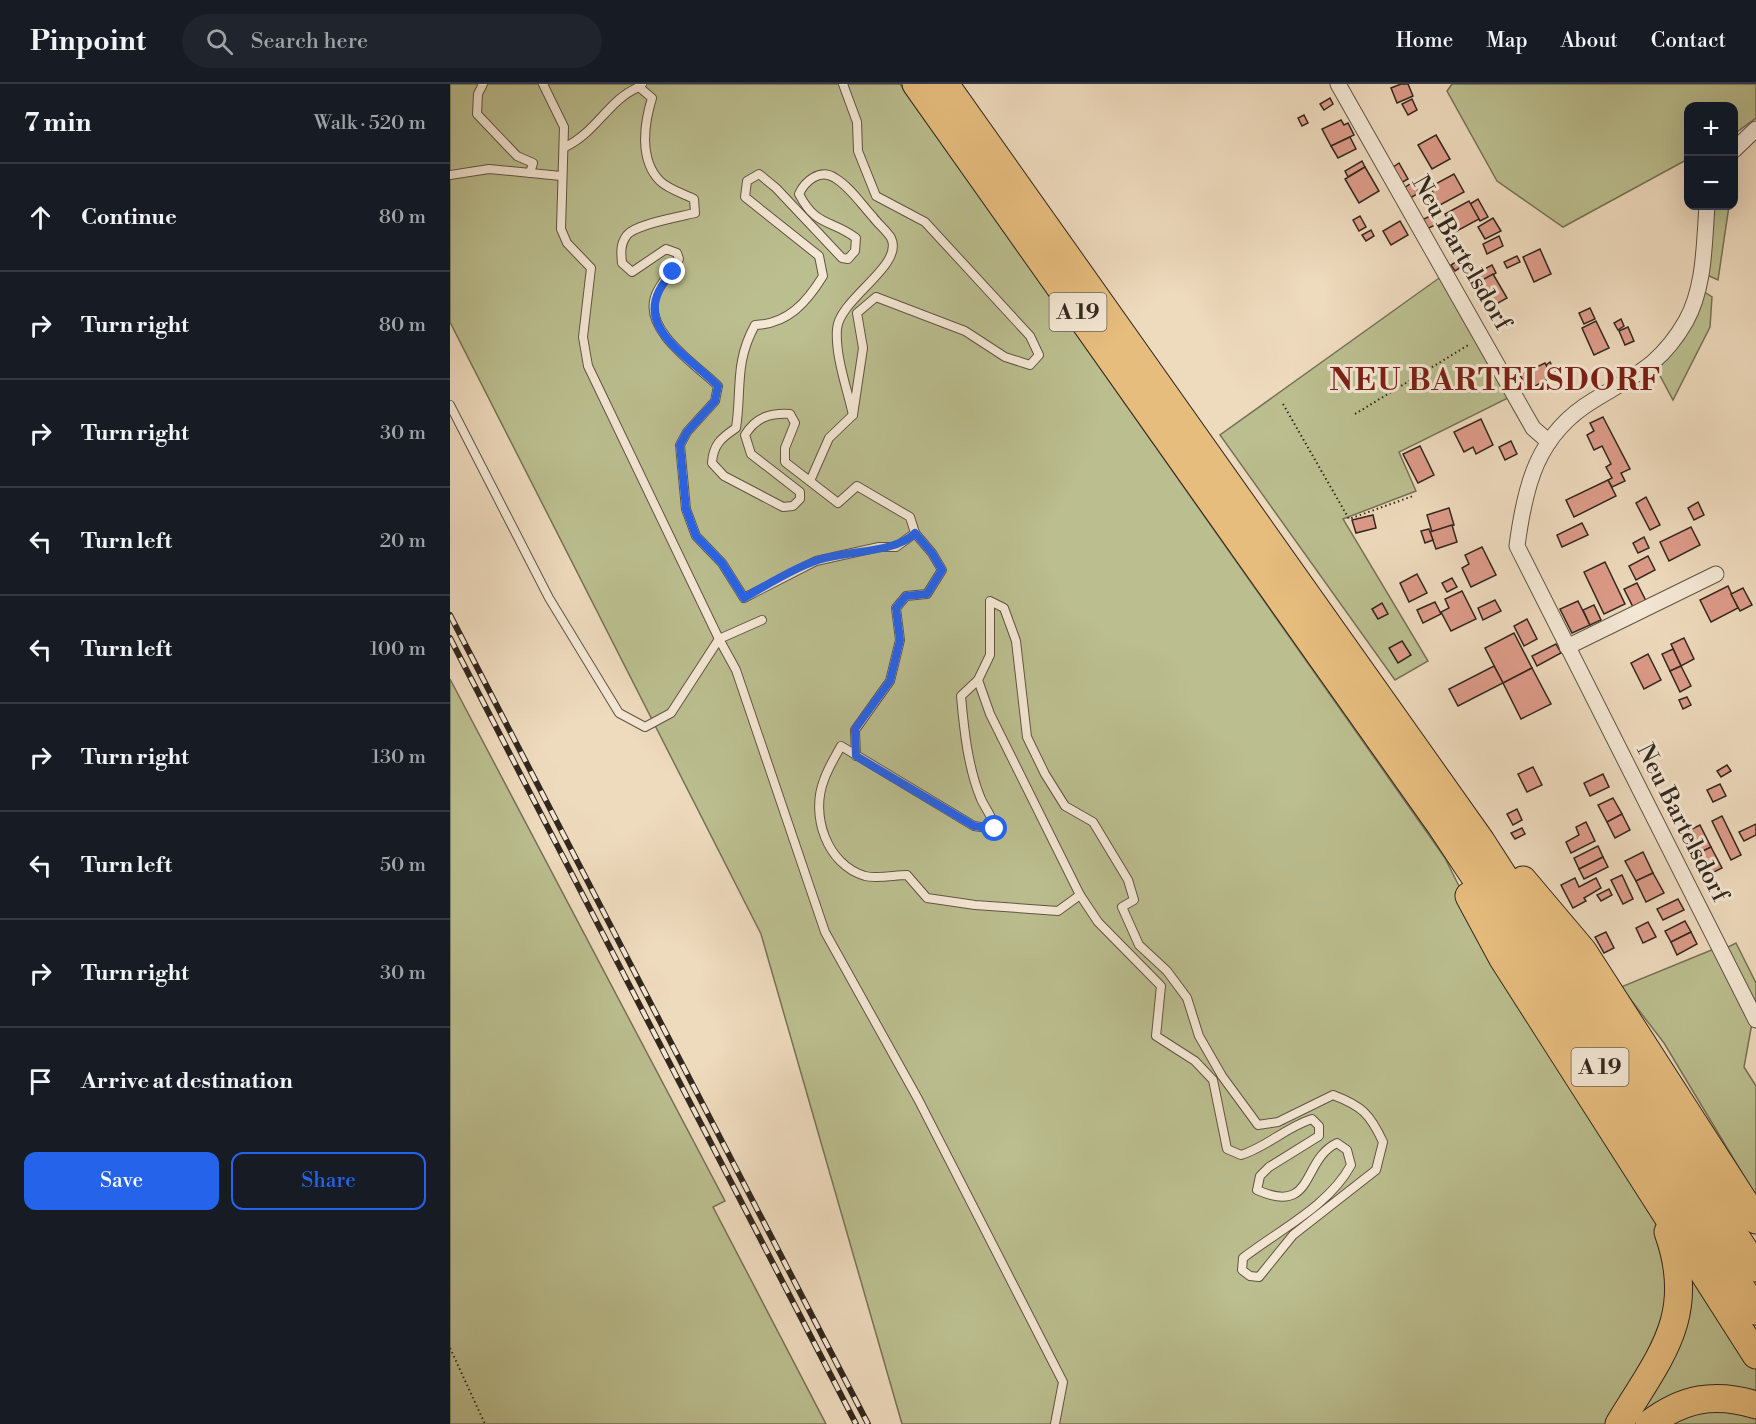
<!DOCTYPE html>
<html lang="en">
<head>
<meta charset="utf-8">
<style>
  :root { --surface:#171b24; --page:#20242c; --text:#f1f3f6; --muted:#9ea1a6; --line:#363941; --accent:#2563eb }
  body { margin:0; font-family:"Libre Bodoni",serif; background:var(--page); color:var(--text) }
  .controls { position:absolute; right:18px; top:18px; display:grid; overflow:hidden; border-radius:12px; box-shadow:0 6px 24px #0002 }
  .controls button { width:54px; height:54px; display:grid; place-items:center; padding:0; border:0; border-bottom:2px solid var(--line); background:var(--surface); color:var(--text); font:30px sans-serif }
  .stop { position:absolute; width:18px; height:18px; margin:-14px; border:4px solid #2563eb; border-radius:50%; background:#fff }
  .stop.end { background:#2563eb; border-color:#fff; box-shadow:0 2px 6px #0008 }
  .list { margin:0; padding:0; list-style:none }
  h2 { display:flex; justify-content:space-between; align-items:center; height:78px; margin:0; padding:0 24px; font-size:26px }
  h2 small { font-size:20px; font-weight:400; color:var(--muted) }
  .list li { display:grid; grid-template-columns:39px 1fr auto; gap:18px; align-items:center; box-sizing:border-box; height:108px; padding:0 24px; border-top:2px solid var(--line) }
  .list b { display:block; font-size:22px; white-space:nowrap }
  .list em { font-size:20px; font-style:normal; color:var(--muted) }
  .actions { display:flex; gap:12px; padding:18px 24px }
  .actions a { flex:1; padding:14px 0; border:2px solid var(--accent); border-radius:12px; text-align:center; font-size:21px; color:var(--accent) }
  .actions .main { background:var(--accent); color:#fff }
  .icon { flex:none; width:33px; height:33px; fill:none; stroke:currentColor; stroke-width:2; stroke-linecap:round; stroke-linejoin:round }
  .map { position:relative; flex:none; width:1306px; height:1340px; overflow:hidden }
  header { display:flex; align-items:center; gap:36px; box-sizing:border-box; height:84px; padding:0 30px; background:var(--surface); border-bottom:2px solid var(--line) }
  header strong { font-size:28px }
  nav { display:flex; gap:33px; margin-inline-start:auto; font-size:21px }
  .search { width:420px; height:54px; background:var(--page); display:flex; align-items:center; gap:15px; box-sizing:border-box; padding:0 21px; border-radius:33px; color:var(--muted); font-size:22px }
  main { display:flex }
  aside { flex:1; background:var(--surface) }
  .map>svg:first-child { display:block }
</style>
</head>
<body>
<header>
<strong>Pinpoint</strong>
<div class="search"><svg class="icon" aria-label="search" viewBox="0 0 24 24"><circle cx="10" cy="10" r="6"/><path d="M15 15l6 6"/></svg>Search here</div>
<nav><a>Home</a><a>Map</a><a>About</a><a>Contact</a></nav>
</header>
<main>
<aside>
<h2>7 min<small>Walk · 520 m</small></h2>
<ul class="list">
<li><svg class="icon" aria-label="ahead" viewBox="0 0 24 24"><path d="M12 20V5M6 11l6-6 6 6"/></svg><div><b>Continue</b></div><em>80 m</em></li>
<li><svg class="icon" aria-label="right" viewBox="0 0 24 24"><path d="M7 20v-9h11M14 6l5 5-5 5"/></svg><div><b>Turn right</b></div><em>80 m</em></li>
<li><svg class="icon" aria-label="right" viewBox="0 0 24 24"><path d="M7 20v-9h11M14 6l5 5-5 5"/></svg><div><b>Turn right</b></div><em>30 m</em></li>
<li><svg class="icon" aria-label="left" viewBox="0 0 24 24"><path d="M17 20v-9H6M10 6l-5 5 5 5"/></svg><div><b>Turn left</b></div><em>20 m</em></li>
<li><svg class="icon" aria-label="left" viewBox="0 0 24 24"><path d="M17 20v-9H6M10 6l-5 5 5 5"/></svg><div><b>Turn left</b></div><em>100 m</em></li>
<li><svg class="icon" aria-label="right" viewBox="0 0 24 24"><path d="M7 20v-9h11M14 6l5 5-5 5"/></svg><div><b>Turn right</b></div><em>130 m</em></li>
<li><svg class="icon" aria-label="left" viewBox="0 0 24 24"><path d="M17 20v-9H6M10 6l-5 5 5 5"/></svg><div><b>Turn left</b></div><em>50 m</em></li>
<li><svg class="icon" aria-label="right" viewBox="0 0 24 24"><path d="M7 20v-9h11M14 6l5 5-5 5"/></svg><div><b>Turn right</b></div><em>30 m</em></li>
<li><svg class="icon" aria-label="arrive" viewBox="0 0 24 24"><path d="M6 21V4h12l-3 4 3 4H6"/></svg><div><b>Arrive at destination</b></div></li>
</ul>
<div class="actions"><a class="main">Save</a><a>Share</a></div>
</aside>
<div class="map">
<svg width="1306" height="1340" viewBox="0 0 1306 1340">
  <rect width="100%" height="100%" fill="#eedabd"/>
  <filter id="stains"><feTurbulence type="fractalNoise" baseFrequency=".00333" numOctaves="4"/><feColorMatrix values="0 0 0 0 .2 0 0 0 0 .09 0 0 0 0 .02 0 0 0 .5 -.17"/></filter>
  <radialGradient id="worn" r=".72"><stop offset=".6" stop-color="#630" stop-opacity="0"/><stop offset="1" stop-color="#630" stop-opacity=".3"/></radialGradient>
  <g fill="#bbbe8f" stroke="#767256" stroke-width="1.5">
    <polygon points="0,0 450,0 995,774 1043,871 1208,1140 1223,1227 1163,1340 452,1340 311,850 0,238"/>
    <polygon points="1002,0 1306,0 1306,34 1284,50 1284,22 1238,22 1238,75 1113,143 1047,97 997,7"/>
    <polygon points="1264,122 1279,122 1268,196 1257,191"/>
    <polygon points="992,192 1062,312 949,368 966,407 893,435 978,577 945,596 770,351"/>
    <polygon points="1253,207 1262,213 1260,243 1223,316 1207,286 1221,269"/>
    <polygon points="0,595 275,1117 263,1123 376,1340 0,1340"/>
    <polygon points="1286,859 1306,899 1306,922 1276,864"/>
    <polygon points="1264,865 1302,939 1294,983 1306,1002 1306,1112 1214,959 1171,903"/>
    <polygon points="1240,1190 1306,1283 1306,1315 1191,1340 1180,1340"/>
    <polygon points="1233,1324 1306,1327 1306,1340 1207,1340"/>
  </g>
  <g fill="#dd9b89" stroke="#32271d" stroke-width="1.5">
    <polygon points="951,0 958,0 963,12 947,19 941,4"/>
    <polygon points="880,14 883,20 874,26 870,20"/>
    <polygon points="962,15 967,26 958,31 952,20"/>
    <polygon points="854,31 858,39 852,42 848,34"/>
    <polygon points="891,36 894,41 898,39 904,51 881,62 872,45"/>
    <polygon points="986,51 1000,75 982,85 968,61"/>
    <polygon points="900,53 906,65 888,74 881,62"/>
    <polygon points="912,77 915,83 898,93 895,87"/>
    <polygon points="949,79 958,95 951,99 942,84"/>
    <polygon points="915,83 929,107 909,119 895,95"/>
    <polygon points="1004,90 1014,108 990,121 980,103"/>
    <polygon points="963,98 969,109 960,114 954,104"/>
    <polygon points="1028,115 1038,133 1030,137 1020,120"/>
    <polygon points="1019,117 1029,135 1005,148 995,130"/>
    <polygon points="910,132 916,143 909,147 903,136"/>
    <polygon points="980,132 985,141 975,146 970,137"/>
    <polygon points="1043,134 1051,147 1035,155 1028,143"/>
    <polygon points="950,137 958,151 941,161 933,147"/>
    <polygon points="921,146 924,152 916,157 912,151"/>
    <polygon points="1049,152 1053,162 1037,170 1033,160"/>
    <polygon points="1090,165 1101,190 1084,198 1073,173"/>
    <polygon points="1067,172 1070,178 1057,184 1054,178"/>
    <polygon points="1009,176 1013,182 1005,187 1001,181"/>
    <polygon points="1042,181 1046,189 1032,197 1027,189"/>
    <polygon points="1043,190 1057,214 1041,223 1027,199"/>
    <polygon points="1140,224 1145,235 1134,240 1129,229"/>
    <polygon points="1171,235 1174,242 1168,246 1164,239"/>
    <polygon points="1146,237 1159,264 1144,271 1132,244"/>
    <polygon points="1178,243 1184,257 1175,261 1169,247"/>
    <polygon points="1100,278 1107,291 1102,293 1096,281"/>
    <polygon points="1095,279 1102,293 1078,306 1070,291"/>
    <polygon points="1153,333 1180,385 1171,389 1175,397 1162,403 1158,396 1162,394 1156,383 1161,380 1152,362 1144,366 1137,351 1144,347 1140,339"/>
    <polygon points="1031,335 1043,361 1026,370 1023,363 1014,368 1004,348"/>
    <polygon points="1061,357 1067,370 1055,376 1049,363"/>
    <polygon points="970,362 984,391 968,399 953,370"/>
    <polygon points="1158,396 1166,412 1124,433 1116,416"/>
    <polygon points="1196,413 1210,441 1200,446 1186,419"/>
    <polygon points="1248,418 1254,431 1244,436 1238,424"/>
    <polygon points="999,424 1004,441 982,448 977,431"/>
    <polygon points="923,431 926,444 906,449 902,436"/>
    <polygon points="1132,439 1138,451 1112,463 1107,451"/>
    <polygon points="1002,441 1007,458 986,465 980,448"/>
    <polygon points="1241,443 1250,461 1219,477 1210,458"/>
    <polygon points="979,445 983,456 975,459 971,447"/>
    <polygon points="1194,453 1199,464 1188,469 1183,459"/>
    <polygon points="1032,463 1046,491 1021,503 1012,484 1019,480 1015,471"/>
    <polygon points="1198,472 1205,486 1186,496 1179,482"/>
    <polygon points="1155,478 1175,520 1154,530 1134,488"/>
    <polygon points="967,490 977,509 959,518 950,499"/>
    <polygon points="1002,494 1007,503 997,508 992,499"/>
    <polygon points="1187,499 1196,517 1183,523 1174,505"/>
    <polygon points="1278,502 1288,524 1261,538 1250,516"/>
    <polygon points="1293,504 1302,521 1290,527 1281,510"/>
    <polygon points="1012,507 1026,535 1001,547 991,528 999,524 995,515"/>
    <polygon points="1045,516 1051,527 1033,536 1028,524"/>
    <polygon points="1128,517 1140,541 1122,549 1110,525"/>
    <polygon points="985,518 991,530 973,539 967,526"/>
    <polygon points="932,519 938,530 928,535 922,525"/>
    <polygon points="1144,521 1151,536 1140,541 1133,526"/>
    <polygon points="1077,535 1087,555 1074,562 1064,542"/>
    <polygon points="1064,549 1082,584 1053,599 1035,564"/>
    <polygon points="1234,554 1244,575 1231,582 1221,560"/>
    <polygon points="952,557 961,571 948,579 939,564"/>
    <polygon points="1106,560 1111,569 1087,582 1082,572"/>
    <polygon points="1223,565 1231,582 1220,587 1212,570"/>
    <polygon points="1198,570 1211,596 1194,605 1181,579"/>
    <polygon points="1044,582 1053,599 1008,622 999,605"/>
    <polygon points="1231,582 1241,602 1230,608 1220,587"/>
    <polygon points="1082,584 1101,620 1071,635 1053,599"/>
    <polygon points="1237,613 1241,621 1233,625 1229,616"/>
    <polygon points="1277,681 1281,687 1271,693 1267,687"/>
    <polygon points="1083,683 1092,701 1077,708 1068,690"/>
    <polygon points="1153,690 1159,703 1140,712 1134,699"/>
    <polygon points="1270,700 1276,712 1263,718 1257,706"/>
    <polygon points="1163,714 1172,730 1157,738 1148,721"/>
    <polygon points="1067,725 1072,736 1063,741 1057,730"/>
    <polygon points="1172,730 1180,746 1165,754 1157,738"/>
    <polygon points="1272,732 1291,771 1281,776 1262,737"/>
    <polygon points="1136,738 1145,757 1121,769 1116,758 1129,751 1126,743"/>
    <polygon points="1306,740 1306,751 1294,757 1289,748"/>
    <polygon points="1250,741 1261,763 1245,771 1234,749"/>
    <polygon points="1072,744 1075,750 1065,755 1061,749"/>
    <polygon points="1148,762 1153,773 1129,785 1124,774"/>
    <polygon points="1261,763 1272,784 1256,792 1245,771"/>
    <polygon points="1193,768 1203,789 1186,797 1175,777"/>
    <polygon points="1153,773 1158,783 1134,795 1129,785"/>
    <polygon points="1203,789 1214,809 1196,818 1186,797"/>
    <polygon points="1172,791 1183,815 1173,820 1161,796"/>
    <polygon points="1125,794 1129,803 1146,794 1151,804 1134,814 1136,817 1123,824 1111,801"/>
    <polygon points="1159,805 1162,811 1151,817 1147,811"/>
    <polygon points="1228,815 1234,826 1213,836 1207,825"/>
    <polygon points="1235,837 1241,848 1221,858 1215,847"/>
    <polygon points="1198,838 1206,853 1193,859 1186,844"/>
    <polygon points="1156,848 1164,864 1154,869 1145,853"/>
    <polygon points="1241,848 1247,860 1227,871 1221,858"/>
  </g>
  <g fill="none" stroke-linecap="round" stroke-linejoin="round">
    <defs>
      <g id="service">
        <polyline points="33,0 28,10 27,30 67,72 83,79 80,89"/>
        <path d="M192 0 189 3 202 14C194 40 189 76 210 97 218 105 234 110 244 115L245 129C229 133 186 140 177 151 170 160 171 169 172 179L182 188 216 165 227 169 229 175C222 189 209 199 205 213 194 248 247 281 268 302L265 317 237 348 230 361 236 425 246 452 272 479 294 514 366 477 429 463H446L465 449 460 433 407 402 388 419 335 378V364L345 339 340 330C320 329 306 333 295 351L301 370 350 408V415L343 422 333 423 274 392 262 379C263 361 271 354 286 344 292 306 284 279 305 241 338 240 357 218 373 192L369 172 295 113 297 97 309 90 326 104 392 174 398 175 405 167 406 154C380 135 366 143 349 110 355 97 370 84 385 94 400 103 411 120 423 133 428 140 437 147 441 154 455 181 389 215 387 245 385 272 397 304 403 331"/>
        <path d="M115 63C146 49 159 15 189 3"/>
        <polyline points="0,91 39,85 111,92"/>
        <polyline points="0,321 99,514 169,629 195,643 221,629 269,555 138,282 133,253 141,184 117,159 111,145 114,43 93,0"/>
        <polyline points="360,397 379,354 403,331 413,264 407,229 426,213 515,247 555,273 580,281 589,271 580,252 475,138 426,112 408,67 407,38 393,0"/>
        <path d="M540 517 554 524 566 557 577 653 595 690 615 722 643 738 678 796 684 816 672 823 689 861 717 887 737 914 749 952 772 992 808 1041 828 1038 883 1011C912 1022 920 1030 933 1058L926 1086 843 1151 809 1193 800 1192 792 1186 793 1174C829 1146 879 1122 901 1081L897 1066 887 1059C851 1076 865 1132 807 1106L810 1092 819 1083 869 1052V1042L862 1035C836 1043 817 1063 791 1071L777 1065 763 996 745 977 706 952 711 902 648 838 630 811 540 630 528 596 540 571Z"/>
        <polyline points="312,536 269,555 286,586 375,848 468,1015 613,1298 605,1340"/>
        <path d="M528 596 511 612C514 646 518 684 531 715 536 726 543 733 545 745L524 742 391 662C385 673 378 684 374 696 360 731 377 781 415 792 427 795 445 791 457 791L477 814 525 821 608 827 630 811"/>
        <polyline points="406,672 405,646 440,597 450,556 446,524 456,512 477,510 492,486 482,469 465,449"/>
      </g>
      <g id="minor">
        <polyline points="888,0 1083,344 1099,358"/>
        <polyline points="1284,66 1306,45"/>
        <path d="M1257 122C1254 159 1255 203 1236 237 1211 281 1185 291 1144 316 1087 350 1075 401 1067 462L1306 936"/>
        <polyline points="1117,563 1266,490"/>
      </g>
      <g id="motorway">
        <polyline points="466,0 991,742 1164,1003 1306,1227"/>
        <polyline points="495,0 1031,757 1306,1184"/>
        <polyline points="1073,796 1133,867 1306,1136"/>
        <polyline points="1019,812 1053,875 1306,1271"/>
        <path d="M1169 1340C1210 1272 1248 1232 1218 1148"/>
        <path d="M1199 1340C1233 1314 1265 1308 1306 1321"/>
      </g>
    </defs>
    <use href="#service" stroke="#615445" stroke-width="10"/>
    <use href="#minor" stroke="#615445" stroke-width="17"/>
    <use href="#motorway" stroke="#32271d" stroke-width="29"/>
    <g stroke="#32271d" stroke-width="2" stroke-dasharray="1.5 3" stroke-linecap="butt">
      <polyline points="833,320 899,435 963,412"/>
      <polyline points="905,330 1020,260"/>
      <polyline points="0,1264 35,1340"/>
    </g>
    <use href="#service" stroke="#f4e7d4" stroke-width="8"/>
    <use href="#minor" stroke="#f4e7d4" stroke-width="15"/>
    <use href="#motorway" stroke="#e7bd7e" stroke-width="27"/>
    <defs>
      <g id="rail">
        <polyline points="0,531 418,1340"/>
        <polyline points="0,554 406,1340"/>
      </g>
    </defs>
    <use href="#rail" stroke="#32271d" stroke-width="6"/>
    <use href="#rail" stroke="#f4e7d4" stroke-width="4" stroke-dasharray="11" stroke-linecap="butt"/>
  </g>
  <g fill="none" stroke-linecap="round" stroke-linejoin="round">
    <path stroke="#2563eb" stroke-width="8" d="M223 188C174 238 234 268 268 302L265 317 237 348 230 361 236 425 246 452 272 479 294 514C317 501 340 486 365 477 394 466 445 470 465 449L482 469 492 486 477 510 456 512 446 524 450 556 440 597 405 645 406 672 524 742 545 745"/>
  </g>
  <g text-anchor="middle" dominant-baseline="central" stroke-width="6" stroke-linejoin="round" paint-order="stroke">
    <g fill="#f4e7d4" stroke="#6c6154" stroke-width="1.5">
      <rect x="599.5" y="209" width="57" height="38" rx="4.5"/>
      <rect x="1121.5" y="964" width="57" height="38" rx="4.5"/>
    </g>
    <g font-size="22" font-weight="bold" fill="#32271d">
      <text x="628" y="228">A 19</text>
      <text x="1150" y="983">A 19</text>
    </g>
    <g font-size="24" fill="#32271d" stroke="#f4e7d4">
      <text transform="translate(1011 169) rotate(60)">Neu Bartelsdorf</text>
      <text transform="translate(1232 739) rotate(63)">Neu Bartelsdorf</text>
    </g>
    <g font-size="30" font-weight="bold" letter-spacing="1.5" fill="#7a1f14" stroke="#f4e7d4">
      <text x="1046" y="297">NEU BARTELSDORF</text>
    </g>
  </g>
  <rect width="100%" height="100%" filter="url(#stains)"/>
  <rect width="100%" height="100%" fill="url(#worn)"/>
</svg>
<div class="controls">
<button>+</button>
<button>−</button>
</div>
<div class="stop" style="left:545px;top:745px"></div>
<div class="stop end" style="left:223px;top:188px"></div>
</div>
</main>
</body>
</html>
